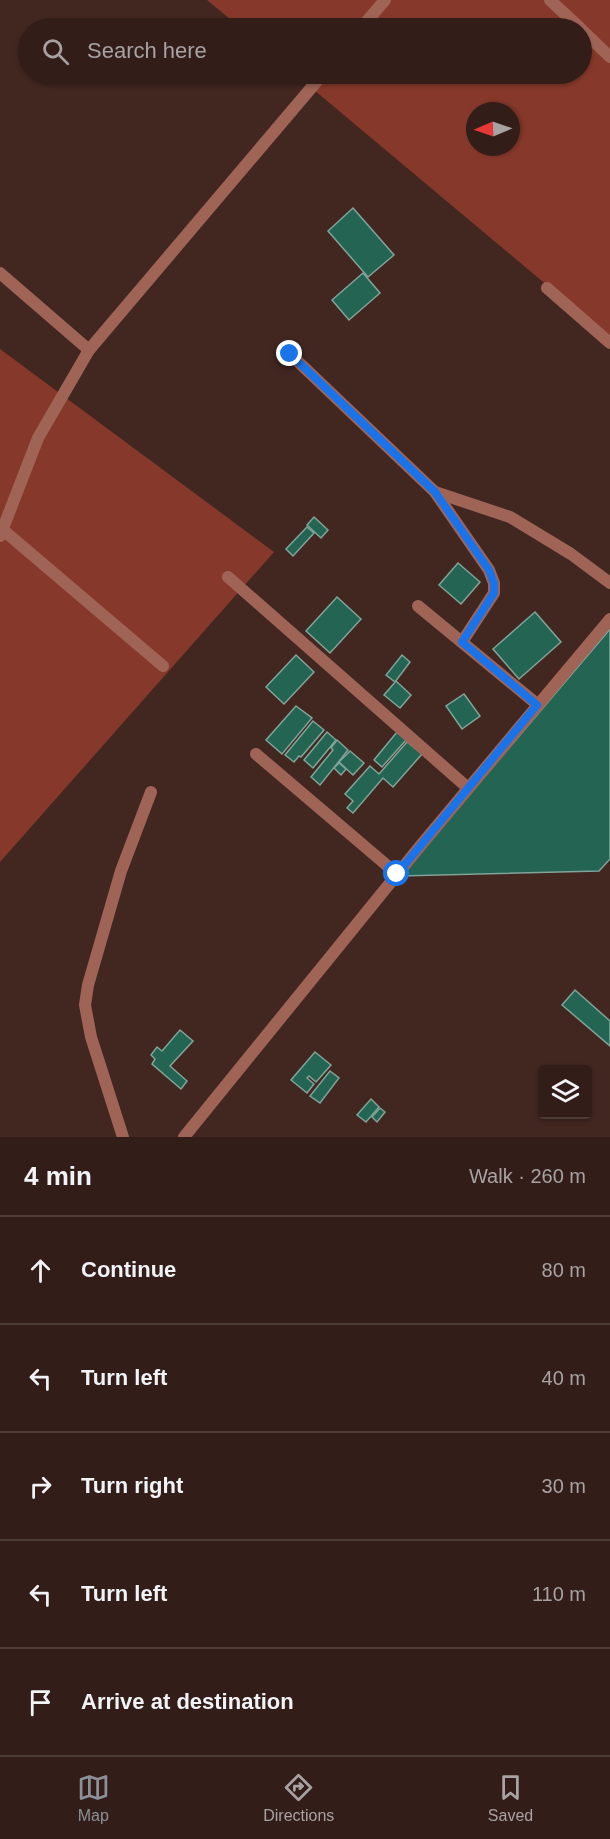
<!DOCTYPE html>
<html lang="en">
<head>
<meta charset="utf-8">
<style>
  :root { --surface:#321d19; --page:#3a2622; --text:#f1f3f6; --muted:#a8a2a2; --line:#4d3b38; --accent:#8c9099 }
  body { margin:0; font-family:Arial,sans-serif; background:var(--page); color:var(--text) }
  .controls { position:absolute; right:18px; bottom:18px; display:grid; overflow:hidden; border-radius:6px; box-shadow:0 2px 4px #0004 }
  .controls button { width:54px; height:54px; display:grid; place-items:center; padding:0; border:0; border-bottom:2px solid var(--line); background:var(--surface); color:var(--text); font:30px sans-serif }
  .compass { position:absolute; left:466px; top:102px; width:54px; height:54px; border-radius:50%; background:var(--surface); box-shadow:0 2px 4px #0004; rotate:268deg }
  .stop { position:absolute; width:18px; height:18px; margin:-14px; border:4px solid #1a73e8; border-radius:50%; background:#fff }
  .stop.end { background:#1a73e8; border-color:#fff; box-shadow:0 2px 6px #0008 }
  .list { margin:0; padding:0; list-style:none }
  h2 { display:flex; justify-content:space-between; align-items:center; height:78px; margin:0; padding:0 24px; font-size:26px }
  h2 small { font-size:20px; font-weight:400; color:var(--muted) }
  .list li { display:grid; grid-template-columns:39px 1fr auto; gap:18px; align-items:center; box-sizing:border-box; height:108px; padding:0 24px; border-top:2px solid var(--line) }
  .list b { display:block; font-size:22px; white-space:nowrap }
  .list em { font-size:20px; font-style:normal; color:var(--muted) }
  .icon { flex:none; width:33px; height:33px; fill:none; stroke:currentColor; stroke-width:2; stroke-linecap:round; stroke-linejoin:round }
  .map { position:relative; flex:none; width:610px; height:1137px; overflow:hidden }
  .search { position:absolute; background:var(--surface); box-shadow:0 2px 4px #0004; left:18px; right:18px; top:18px; height:66px; display:flex; align-items:center; gap:15px; box-sizing:border-box; padding:0 21px; border-radius:33px; color:var(--muted); font-size:22px }
  .sheet { height:618px; background:var(--surface) }
  nav { display:flex; justify-content:space-around; align-items:center; box-sizing:border-box; height:84px; border-top:2px solid var(--line); background:var(--surface); font-size:16px; color:var(--muted) }
  nav a { display:grid; justify-items:center; gap:3px }
  nav .on { color:var(--accent) }
  .map>svg:first-child { display:block }
</style>
</head>
<body>
<div class="map">
<svg width="610" height="1137" viewBox="0 0 610 1137">
  <rect width="100%" height="100%" fill="#422721"/>
  <g fill="#86392a" fill-rule="evenodd">
    <path d="M207 0H610V338L295 74H582V28H241ZM475 111H511V147H475Z"/>
    <polygon points="0,349 274,552 0,862"/>
  </g>
  <g fill="#236453" stroke="#81a498" stroke-width="1.5">
    <polygon points="353,208 394,255 368,277 328,231"/>
    <polygon points="363,273 380,293 349,320 332,300"/>
    <polygon points="314,517 328,530 321,538 307,525"/>
    <polygon points="307,527 314,533 293,556 286,549"/>
    <polygon points="458,563 480,582 461,604 439,585"/>
    <polygon points="337,597 361,619 330,653 306,631"/>
    <polygon points="535,612 561,642 519,679 493,649"/>
    <polygon points="610,629 610,859 599,871 400,876"/>
    <polygon points="296,655 314,672 284,704 266,687"/>
    <polygon points="402,655 410,662 395,682 386,675"/>
    <polygon points="396,681 411,695 400,708 384,695"/>
    <polygon points="464,694 480,716 462,729 446,706"/>
    <polygon points="296,706 312,718 282,754 266,740"/>
    <polygon points="313,721 324,730 301,757 299,756 294,762 285,755"/>
    <polygon points="327,732 336,740 313,768 304,760"/>
    <polygon points="397,732 406,740 382,767 374,760"/>
    <polygon points="337,740 348,750 320,785 311,777 333,750 331,748"/>
    <polygon points="407,742 422,754 393,787 383,778 353,813 347,808 353,801 345,794 370,766 379,774"/>
    <polygon points="350,751 364,763 353,775 339,762"/>
    <polygon points="339,763 346,769 341,775 334,768"/>
    <polygon points="575,990 610,1021 610,1046 562,1005"/>
    <polygon points="180,1030 193,1041 170,1066 187,1081 181,1089 152,1064 155,1059 151,1055 157,1047 162,1051"/>
    <polygon points="315,1052 331,1065 316,1082 309,1076 307,1078 314,1084 307,1093 291,1080"/>
    <polygon points="330,1071 339,1078 320,1103 310,1096"/>
    <polygon points="371,1099 379,1107 366,1122 357,1115"/>
    <polygon points="380,1108 385,1112 377,1122 372,1117"/>
  </g>
  <g fill="none" stroke-linecap="round" stroke-linejoin="round">
    <g stroke="#a06457" stroke-width="12">
      <polyline points="550,0 580,28"/>
      <polyline points="361,28 385,0"/>
      <polyline points="582,30 610,57"/>
      <polyline points="0,273 89,350"/>
      <polyline points="547,288 610,343"/>
      <polyline points="290,354 435,492 510,517 571,554 610,583"/>
      <polyline points="435,492 489,570 494,583 494,593 462,642"/>
      <polyline points="2,529 163,666"/>
      <polyline points="0,536 38,438 89,350 323,74"/>
      <polyline points="228,577 468,788"/>
      <polyline points="418,606 538,705"/>
      <polyline points="256,754 397,874"/>
      <polyline points="123,1137 91,1037 85,1005 88,985 121,871 151,792"/>
      <polyline points="184,1137 421,845 610,619"/>
    </g>
  </g>
  <g fill="none" stroke-linecap="round" stroke-linejoin="round">
    <polyline stroke="#1a73e8" stroke-width="8" points="290,354 435,492 489,570 494,583 494,593 462,642 537,705 397,874"/>
  </g>
</svg>
<div class="controls">
<button><svg class="icon" aria-label="layers" viewBox="0 0 24 24"><path d="M12 4l9 5-9 5-9-5zM3 14l9 5 9-5"/></svg></button>
</div>
<svg class="compass" viewBox="-18 -18 36 36"><path d="M0-13l5 13h-10z" fill="#e53935"/><path d="M0 13l5-13h-10z" fill="#a8a2a2"/></svg>
<div class="stop" style="left:397px;top:874px"></div>
<div class="stop end" style="left:290px;top:354px"></div>
<div class="search"><svg class="icon" aria-label="search" viewBox="0 0 24 24"><circle cx="10" cy="10" r="6"/><path d="M15 15l6 6"/></svg>Search here</div>
</div>
<section class="sheet">
<h2>4 min<small>Walk · 260 m</small></h2>
<ul class="list">
<li><svg class="icon" aria-label="ahead" viewBox="0 0 24 24"><path d="M12 20V5M6 11l6-6 6 6"/></svg><div><b>Continue</b></div><em>80 m</em></li>
<li><svg class="icon" aria-label="left" viewBox="0 0 24 24"><path d="M17 20v-9H6M10 6l-5 5 5 5"/></svg><div><b>Turn left</b></div><em>40 m</em></li>
<li><svg class="icon" aria-label="right" viewBox="0 0 24 24"><path d="M7 20v-9h11M14 6l5 5-5 5"/></svg><div><b>Turn right</b></div><em>30 m</em></li>
<li><svg class="icon" aria-label="left" viewBox="0 0 24 24"><path d="M17 20v-9H6M10 6l-5 5 5 5"/></svg><div><b>Turn left</b></div><em>110 m</em></li>
<li><svg class="icon" aria-label="arrive" viewBox="0 0 24 24"><path d="M6 21V4h12l-3 4 3 4H6"/></svg><div><b>Arrive at destination</b></div></li>
</ul>
</section>
<nav>
<a class="on"><svg class="icon" aria-label="map" viewBox="0 0 24 24"><path d="M3 6l6-2 6 2 6-2v14l-6 2-6-2-6 2zM9 4v14M15 6v14"/></svg>Map</a>
<a><svg class="icon" aria-label="directions" viewBox="0 0 24 24"><path d="M12 3l9 9-9 9-9-9zM9 14v-3h6M13 9l2 2-2 2"/></svg>Directions</a>
<a><svg class="icon" aria-label="saved" viewBox="0 0 24 24"><path d="M7 4h10v16l-5-4-5 4z"/></svg>Saved</a>
</nav>
</body>
</html>
